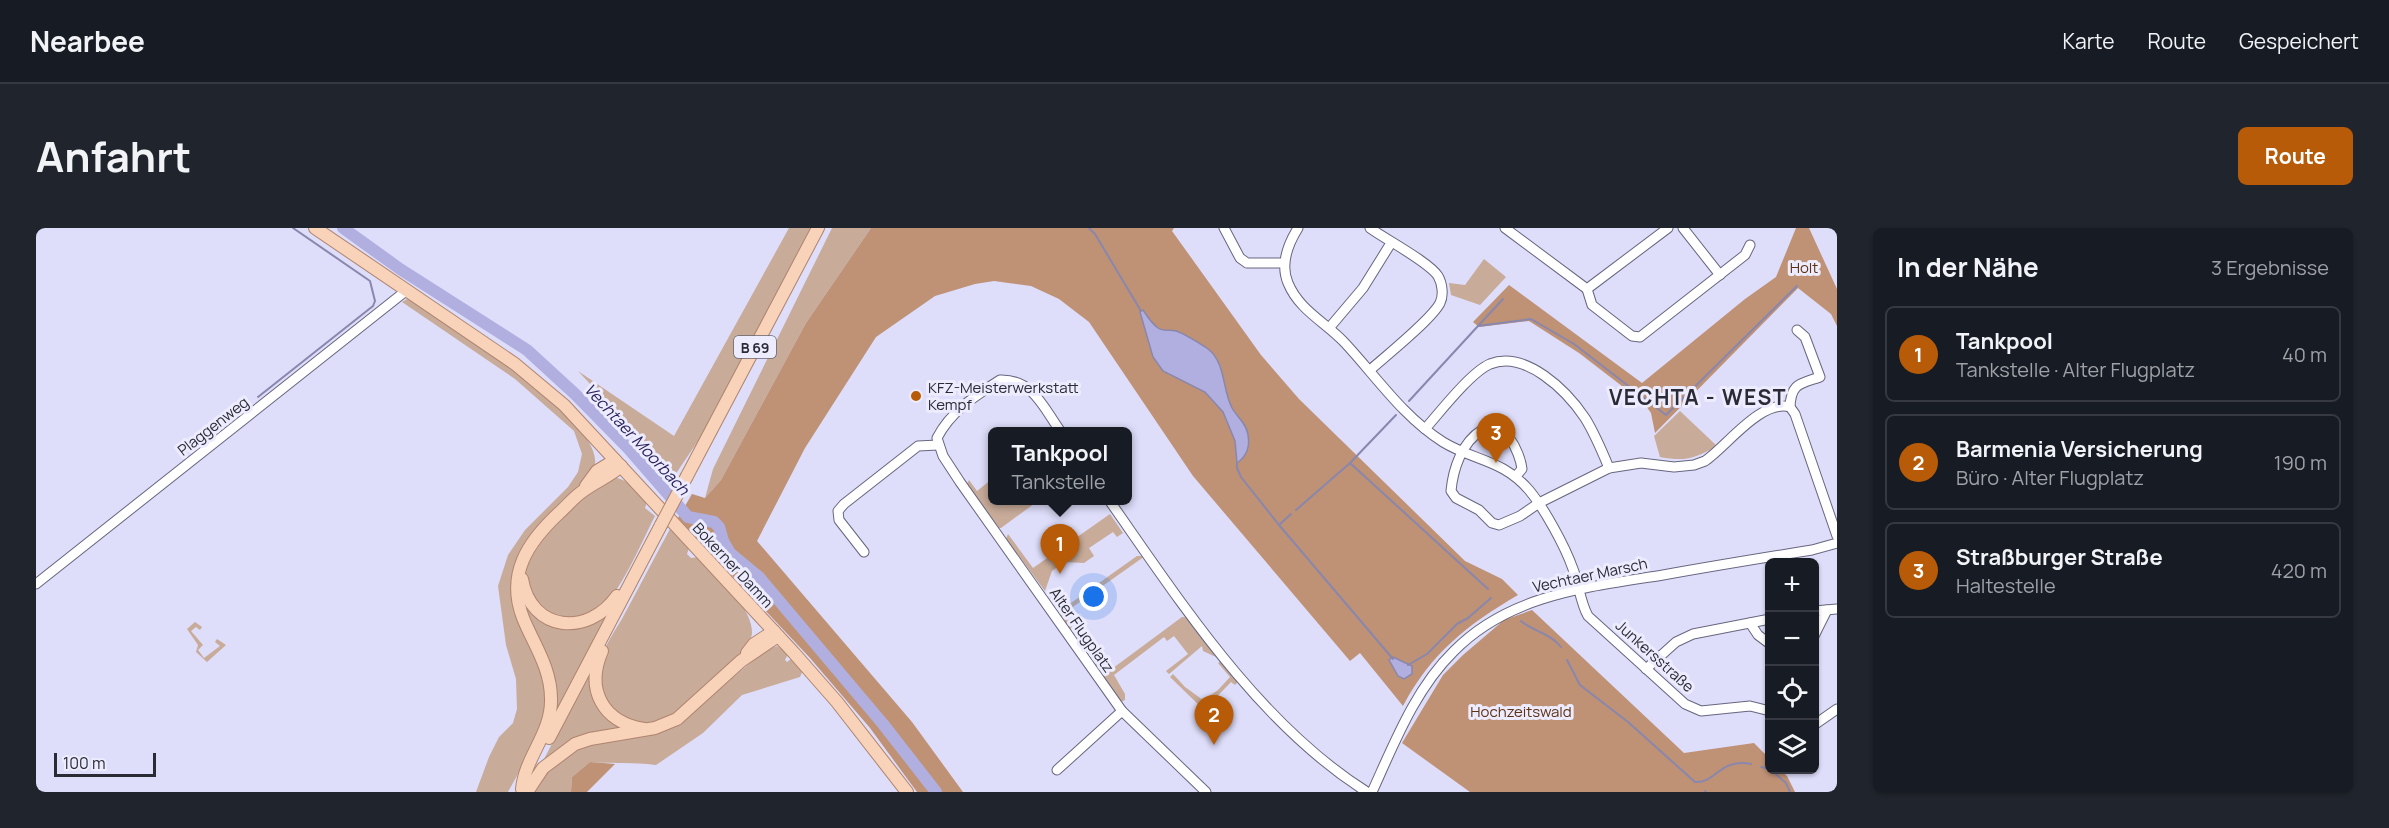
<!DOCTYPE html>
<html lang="de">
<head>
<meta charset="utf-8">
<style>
  :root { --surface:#171b24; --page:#20242c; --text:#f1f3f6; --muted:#9ea1a6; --line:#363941; --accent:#b85b08 }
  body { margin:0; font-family:Manrope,sans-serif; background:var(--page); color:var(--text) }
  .controls { position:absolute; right:18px; bottom:18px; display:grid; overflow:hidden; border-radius:9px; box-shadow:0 2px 4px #0004 }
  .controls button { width:54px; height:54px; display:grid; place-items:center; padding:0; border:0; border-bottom:2px solid var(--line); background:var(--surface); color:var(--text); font:30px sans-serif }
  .scale { position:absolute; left:18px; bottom:15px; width:102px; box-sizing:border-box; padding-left:6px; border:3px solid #2b2b36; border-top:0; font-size:16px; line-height:21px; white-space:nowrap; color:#2b2b36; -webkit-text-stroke:4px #ececfe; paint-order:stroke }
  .you { position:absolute; left:1058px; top:369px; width:21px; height:21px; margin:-15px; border:4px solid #fff; border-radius:50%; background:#1a73e8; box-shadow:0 0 0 9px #1a73e833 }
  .badge { display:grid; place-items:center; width:39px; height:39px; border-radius:50%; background:var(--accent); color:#fff; font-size:20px; font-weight:700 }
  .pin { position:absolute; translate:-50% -50px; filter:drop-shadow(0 2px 3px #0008) }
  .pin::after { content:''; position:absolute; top:32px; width:21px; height:18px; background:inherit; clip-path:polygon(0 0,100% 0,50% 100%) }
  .popup { position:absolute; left:952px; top:199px; width:144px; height:78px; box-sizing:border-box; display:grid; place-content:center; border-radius:9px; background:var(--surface); filter:drop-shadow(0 2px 4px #0005); font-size:20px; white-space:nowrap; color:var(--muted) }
  .popup b { font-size:22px; color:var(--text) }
  .popup::after { content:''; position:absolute; left:50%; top:100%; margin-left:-12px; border:12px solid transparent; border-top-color:var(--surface) }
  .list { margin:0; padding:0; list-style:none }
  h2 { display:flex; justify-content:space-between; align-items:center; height:78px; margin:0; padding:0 24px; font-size:26px }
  h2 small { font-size:20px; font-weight:400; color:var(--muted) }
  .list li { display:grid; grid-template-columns:39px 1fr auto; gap:18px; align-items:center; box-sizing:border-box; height:96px; margin:0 12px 12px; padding:0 12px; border:2px solid var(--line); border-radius:9px }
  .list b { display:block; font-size:22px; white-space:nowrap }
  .list p { margin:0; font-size:20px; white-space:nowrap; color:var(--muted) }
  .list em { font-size:20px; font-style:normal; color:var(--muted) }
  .icon { flex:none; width:33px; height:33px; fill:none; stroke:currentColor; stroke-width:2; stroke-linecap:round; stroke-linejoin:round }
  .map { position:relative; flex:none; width:1801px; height:564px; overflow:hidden; border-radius:9px }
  header { display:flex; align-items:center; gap:36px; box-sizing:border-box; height:84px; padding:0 30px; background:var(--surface); border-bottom:2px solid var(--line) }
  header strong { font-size:28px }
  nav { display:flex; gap:33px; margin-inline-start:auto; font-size:21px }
  .intro { display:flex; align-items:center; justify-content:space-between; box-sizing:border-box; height:144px; padding:0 36px }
  h1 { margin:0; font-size:42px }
  .button { padding:15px 27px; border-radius:9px; background:var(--accent); color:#fff; font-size:21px; font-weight:700 }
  main { display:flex; gap:36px; padding:0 36px }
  aside { flex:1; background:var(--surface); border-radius:9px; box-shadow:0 2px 4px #0004 }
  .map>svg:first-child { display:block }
</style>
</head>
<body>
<header>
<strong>Nearbee</strong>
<nav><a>Karte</a><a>Route</a><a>Gespeichert</a></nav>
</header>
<div class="intro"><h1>Anfahrt</h1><a class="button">Route</a></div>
<main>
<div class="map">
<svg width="1801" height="564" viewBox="0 0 1801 564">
  <rect width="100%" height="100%" fill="#deddfa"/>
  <g fill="#c8ab99">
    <polygon points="753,0 775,0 664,210 639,247 542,143 638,208"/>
    <polygon points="796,0 835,0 770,95 685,252 669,270 677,241"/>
    <polygon points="1448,31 1470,49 1444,77 1415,67 1413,55 1429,57"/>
    <path d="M373 70C408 94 566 191 559 236 556 248 542 261 534 269 510 292 478 315 476 352 475 372 485 390 492 408 497 420 505 433 508 445 519 489 492 527 472 564H440L453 529 463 509 477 495 481 481 480 451 470 417 462 358 472 327 489 302 532 259 542 244 546 226 538 203 479 151 366 74Z"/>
    <path d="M1644 183 1681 218C1659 230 1650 234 1624 229L1618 208Z"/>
    <path d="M575 249C592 250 600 263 611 274L609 280 619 288C607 311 581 373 560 385 535 399 511 390 497 367 491 356 487 345 492 333 506 300 547 270 575 249Z"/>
    <polygon points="956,251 956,272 1002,273 965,300 963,300 931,256 933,252 941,263"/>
    <polygon points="1074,286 1087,305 1081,309 1077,304 1053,320 1058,328 1048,335 1028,334 1016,343 1009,363 970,311 972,306 997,340"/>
    <path d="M634 301 638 302 653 320 651 326 655 330 663 329C679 346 718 380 716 406 714 422 654 477 638 487 633 490 623 494 617 496 607 498 596 494 587 488 562 472 562 453 568 425 571 413 581 400 587 389 603 360 618 330 634 301Z"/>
    <polygon points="1101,328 1109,328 1027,386 1036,399 1034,401 1023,385 1025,382"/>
    <polygon points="486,365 515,396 573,384 520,487 520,457 516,440 493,393"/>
    <polygon points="1146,389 1150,389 1180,429 1167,423 1166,418 1133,446 1130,443 1152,426 1138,408 1131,413 1128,409 1078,447 1089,466 1089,472 1085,474 1058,435 1059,432 1069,446"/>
    <polygon points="159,394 166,399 164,402 160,399 155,403 167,417 162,422 168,430 184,418 179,414 181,411 190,417 171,434 160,424 162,417 151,401"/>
    <path d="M741 418 750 424 751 428 749 432 751 434 755 431 767 442 764 449 706 467 667 505 620 537C597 534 577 536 554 534L536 549 535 564H494L499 556 532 524 568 512 614 507 641 497 727 424Z"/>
    <polygon points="1186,433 1203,453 1199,457 1195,454 1168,482 1134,449 1137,446 1149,459 1167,472 1182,462 1194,449 1182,435"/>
    <polygon points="554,442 556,463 591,501 533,515 520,522 506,535"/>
  </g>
  <g fill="#bf9175">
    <path d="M835 0H1138L1136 3 1225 127 1263 171 1429 333 1466 351 1482 367C1431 397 1395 425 1367 478L1324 425 1314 433 1157 248 1053 94 1023 71 995 58 958 53 939 56 899 68 840 109 769 220 721 313 876 494 927 564H881L834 500 774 430 642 290 656 266 669 270 685 252 770 95Z"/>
    <polygon points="1760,0 1773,0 1801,61 1801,98 1795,86 1762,60 1619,205 1615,185 1608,175 1543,125 1493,93 1443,99 1437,94 1473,57 1606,155 1709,71 1740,49"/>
    <polygon points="1496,382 1648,525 1718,515 1733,530 1734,542 1745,542 1751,548 1759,564 1434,564 1366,515 1407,447 1427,427 1468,392"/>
    <polygon points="554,534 579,536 551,564 535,564 536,549"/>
  </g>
  <g fill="#b1afe0" stroke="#8987ad" stroke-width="1.5">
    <path d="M1107 82C1111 88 1116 96 1122 100 1128 104 1133 101 1140 103 1147 105 1165 116 1172 121 1190 135 1186 161 1196 180 1201 189 1211 196 1212 207 1214 218 1211 228 1201 235L1199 213 1187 184 1169 164 1127 143 1117 129 1104 84Z"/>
    <polygon points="1357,429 1376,438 1376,446 1368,451 1362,448 1353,432"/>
  </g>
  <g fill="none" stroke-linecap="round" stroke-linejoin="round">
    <g stroke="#8987ad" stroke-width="2">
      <polyline points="1053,0 1059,6 1105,83"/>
      <polyline points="1442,98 1467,71"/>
      <polyline points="222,169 337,78 339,73 334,53 257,0"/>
      <polyline points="1373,173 1442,98 1495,91 1538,116 1630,187 1761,58"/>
      <polyline points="1201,235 1201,240 1205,249 1243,297 1357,431"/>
      <polyline points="1314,235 1452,361"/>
      <polyline points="1260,282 1314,235 1360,187"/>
      <polyline points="1243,297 1255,286"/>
      <path d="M1485 393C1498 404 1514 405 1525 419"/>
      <path d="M1531 432 1544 457 1592 494 1659 554C1681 555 1683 530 1715 536"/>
      <polyline points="1372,437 1391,426 1421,396 1432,390 1455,370"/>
      <polyline points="1725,539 1734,541"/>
      <polyline points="1735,542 1750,555 1754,564"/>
      <polyline points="1669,563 1670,564"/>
    </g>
    <polyline stroke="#b1afe0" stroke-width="12" points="307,0 364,41 491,122 539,166 592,220 652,289 678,294 683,299 687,313 694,325 723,349 847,496 900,564"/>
    <defs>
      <g id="minor">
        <polyline points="1188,0 1204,30 1211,35 1248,35"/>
        <path d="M1262 0C1252 16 1244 36 1252 55 1263 82 1289 94 1308 114 1339 147 1367 189 1407 214 1438 233 1466 231 1493 262 1508 280 1529 318 1537 341 1543 356 1544 374 1552 388L1649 476 1665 483 1714 478 1734 483"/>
        <path d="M1334 0C1349 11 1393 34 1402 48 1406 55 1408 67 1404 75 1396 91 1350 128 1334 142"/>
        <polyline points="1469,0 1551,61 1632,0"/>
        <polyline points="1647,0 1684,47"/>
        <polyline points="1551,61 1556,77 1596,108 1604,109 1709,27 1714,17"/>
        <polyline points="1294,99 1327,60 1355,15"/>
        <path d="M1761 102 1769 109 1784 149C1764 156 1755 155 1754 179L1759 186 1801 308"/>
        <path d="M1389 201C1404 184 1435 144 1454 136 1490 122 1531 163 1549 190 1559 206 1566 223 1573 240"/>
        <path d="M1025 204C1007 179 997 151 964 152 939 168 915 183 901 210L907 228 924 254 1086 483 1170 564"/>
        <path d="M1480 248 1486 241C1484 224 1468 189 1446 202 1426 214 1417 241 1415 263L1420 270 1443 282 1456 295 1463 297 1484 288 1503 275 1573 240 1605 235 1638 239 1658 237 1669 233C1691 218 1725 171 1754 179"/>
        <path d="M1073 272C1146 376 1223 496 1331 564"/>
        <polyline points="828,324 803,292 802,283 808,276 882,218 902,217"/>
        <polyline points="0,356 371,62"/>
        <polyline points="1778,383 1801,381"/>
        <polyline points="1714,395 1722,407 1734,416"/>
        <polyline points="1778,408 1791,382"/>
        <polyline points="1610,441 1640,414 1657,406 1734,391"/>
        <polyline points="1778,497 1801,481"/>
        <polyline points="1021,542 1086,483"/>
        <path d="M1336 564C1358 516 1379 461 1418 423 1474 366 1553 359 1627 347 1677 338 1726 330 1776 322L1801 315"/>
      </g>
      <g id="major">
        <polyline points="279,0 479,136 528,177 758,425 801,474 871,564"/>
        <polyline points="651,248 782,0"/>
        <polyline points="550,258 561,243 579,232"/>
        <path d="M486 351C495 404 552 409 581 368"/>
        <path d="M566 423C549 462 567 494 608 501"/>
        <polyline points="711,425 718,416 738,403"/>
        <polyline points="513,510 625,297"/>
        <path d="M486 561C489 529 516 505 515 471 515 440 498 417 487 390 470 346 492 314 523 285 531 278 538 269 547 263 559 254 574 248 585 238"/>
        <polyline points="491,564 507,540 539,516 554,511 619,500 641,491 705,433 742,408"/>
      </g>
    </defs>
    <use href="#minor" stroke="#67667f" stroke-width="11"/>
    <use href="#major" stroke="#ae846e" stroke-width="14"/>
    <use href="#minor" stroke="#fff" stroke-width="9"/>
    <use href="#major" stroke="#f9d2ba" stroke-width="12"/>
    <defs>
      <polyline id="major-bridge" points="625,297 651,248"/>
    </defs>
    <use href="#major-bridge" stroke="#ae846e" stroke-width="14" stroke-linecap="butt"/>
    <use href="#major-bridge" stroke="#f9d2ba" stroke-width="12"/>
  </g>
  <circle fill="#b85b08" stroke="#ececfe" stroke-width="2" cx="880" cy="168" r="6"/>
  <g text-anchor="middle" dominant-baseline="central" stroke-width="6" stroke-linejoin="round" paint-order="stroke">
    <rect fill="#ececfe" stroke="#656572" stroke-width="1.5" x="698" y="108" width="42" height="22" rx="4.5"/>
    <g font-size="14" font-weight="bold" fill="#2b2b36">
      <text x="719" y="119">B 69</text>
    </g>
    <g font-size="15" fill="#5f3111" stroke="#ececfe">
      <text x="1768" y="39">Holt</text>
      <text x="1485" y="483">Hochzeitswald</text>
    </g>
    <g font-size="15" fill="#2b2b36" stroke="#ececfe" text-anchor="start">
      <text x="892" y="159">KFZ-Meisterwerkstatt<tspan x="892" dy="17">Kempf</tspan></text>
    </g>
    <g font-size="15" fill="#2b2b36" stroke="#ececfe">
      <text transform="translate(177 198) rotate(-38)">Plaggenweg</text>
      <text transform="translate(697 337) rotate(47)">Bokerner Damm</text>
      <text transform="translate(1554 347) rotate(-12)">Vechtaer Marsch</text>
      <text transform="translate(1046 402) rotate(55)">Alter Flugplatz</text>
      <text transform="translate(1619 428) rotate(42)">Junkersstraße</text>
    </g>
    <g font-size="16" font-style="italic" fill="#2b215b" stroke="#ececfe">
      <text transform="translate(601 211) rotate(47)">Vechtaer Moorbach</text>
    </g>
    <g font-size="21" font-weight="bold" letter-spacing="1.5" fill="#2b2b36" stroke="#ececfe">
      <text x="1662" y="169">VECHTA - WEST</text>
    </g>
  </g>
</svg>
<div class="controls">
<button>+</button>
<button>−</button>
<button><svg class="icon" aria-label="locate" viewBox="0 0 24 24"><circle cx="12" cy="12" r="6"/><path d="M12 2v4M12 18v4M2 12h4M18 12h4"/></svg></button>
<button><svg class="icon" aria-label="layers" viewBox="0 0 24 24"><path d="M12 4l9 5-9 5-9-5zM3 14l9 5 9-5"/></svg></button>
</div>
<div class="scale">100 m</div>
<div class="you"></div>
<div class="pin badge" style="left:1024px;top:346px">1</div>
<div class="popup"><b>Tankpool</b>Tankstelle</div>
<div class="pin badge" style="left:1178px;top:517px">2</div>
<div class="pin badge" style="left:1460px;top:235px">3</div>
</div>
<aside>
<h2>In der Nähe<small>3 Ergebnisse</small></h2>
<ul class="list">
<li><span class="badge">1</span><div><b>Tankpool</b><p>Tankstelle · Alter Flugplatz</p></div><em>40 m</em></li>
<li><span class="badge">2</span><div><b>Barmenia Versicherung</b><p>Büro · Alter Flugplatz</p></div><em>190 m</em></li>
<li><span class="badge">3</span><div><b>Straßburger Straße</b><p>Haltestelle</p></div><em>420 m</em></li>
</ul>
</aside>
</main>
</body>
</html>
